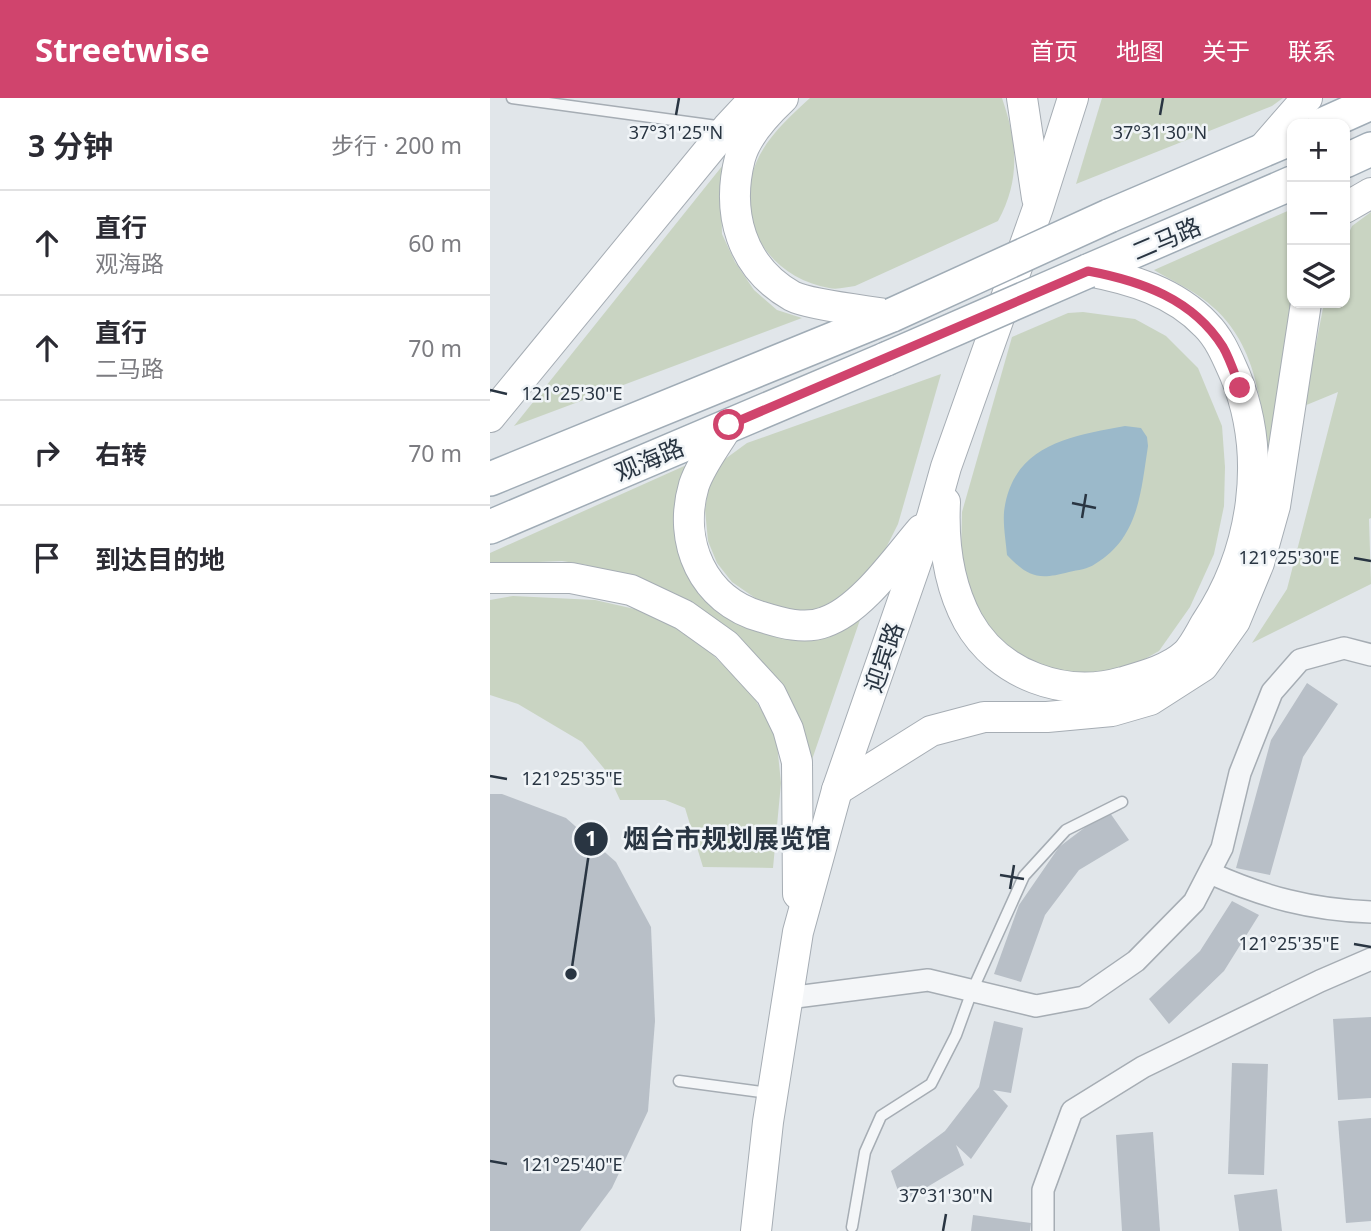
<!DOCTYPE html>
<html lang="zh">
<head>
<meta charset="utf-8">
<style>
  :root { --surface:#fff; --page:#f2f2f3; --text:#2b2b33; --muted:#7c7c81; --line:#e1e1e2; --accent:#d0446d }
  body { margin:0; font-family:"Noto Sans","Noto Sans SC",sans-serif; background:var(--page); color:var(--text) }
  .controls { position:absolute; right:21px; top:21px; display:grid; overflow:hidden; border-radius:14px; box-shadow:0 2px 5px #0004 }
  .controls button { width:63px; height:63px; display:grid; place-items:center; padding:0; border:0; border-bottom:2px solid var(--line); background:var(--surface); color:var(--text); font:35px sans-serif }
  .stop { position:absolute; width:21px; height:21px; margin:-16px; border:5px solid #d0446d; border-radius:50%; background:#fff }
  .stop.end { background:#d0446d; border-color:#fff; box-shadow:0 2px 7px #0008 }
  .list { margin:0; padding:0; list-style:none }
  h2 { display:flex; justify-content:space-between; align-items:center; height:91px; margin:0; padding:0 28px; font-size:30px }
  h2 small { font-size:23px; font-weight:400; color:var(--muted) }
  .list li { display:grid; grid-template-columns:46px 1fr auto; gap:21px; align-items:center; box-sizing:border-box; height:105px; padding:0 28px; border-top:2px solid var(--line) }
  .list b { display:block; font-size:26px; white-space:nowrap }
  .list p { margin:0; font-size:23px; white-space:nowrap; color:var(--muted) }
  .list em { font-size:23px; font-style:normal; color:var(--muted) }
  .icon { flex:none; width:38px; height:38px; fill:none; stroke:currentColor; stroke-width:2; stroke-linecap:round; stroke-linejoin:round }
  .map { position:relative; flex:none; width:881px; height:1133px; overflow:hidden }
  header { display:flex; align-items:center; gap:42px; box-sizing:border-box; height:98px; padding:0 35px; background:var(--accent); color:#fff }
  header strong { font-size:33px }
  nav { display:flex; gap:38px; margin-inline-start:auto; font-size:24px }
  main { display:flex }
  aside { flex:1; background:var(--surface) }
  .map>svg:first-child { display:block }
</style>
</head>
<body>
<header>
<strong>Streetwise</strong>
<nav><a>首页</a><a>地图</a><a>关于</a><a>联系</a></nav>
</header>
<main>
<aside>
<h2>3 分钟<small>步行 · 200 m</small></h2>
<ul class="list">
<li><svg class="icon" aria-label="ahead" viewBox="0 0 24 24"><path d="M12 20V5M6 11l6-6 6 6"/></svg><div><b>直行</b><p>观海路</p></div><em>60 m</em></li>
<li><svg class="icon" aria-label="ahead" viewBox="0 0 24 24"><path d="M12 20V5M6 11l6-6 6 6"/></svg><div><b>直行</b><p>二马路</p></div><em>70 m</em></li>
<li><svg class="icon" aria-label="right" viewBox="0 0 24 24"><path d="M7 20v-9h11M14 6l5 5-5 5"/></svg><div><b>右转</b></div><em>70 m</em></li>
<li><svg class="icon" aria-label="arrive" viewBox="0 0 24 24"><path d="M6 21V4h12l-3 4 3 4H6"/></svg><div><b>到达目的地</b></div></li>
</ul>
</aside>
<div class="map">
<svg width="881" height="1133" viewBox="0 0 881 1133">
  <rect width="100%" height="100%" fill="#e1e6ea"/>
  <g fill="#c9d4c2">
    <path d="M320 0H512C527 44 531 81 508 123L365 188C357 189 347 192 339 190 287 181 249 135 261 81 268 47 295 23 320 0Z"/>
    <polygon points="612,0 793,0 782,8 586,86"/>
    <polygon points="241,57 231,98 232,136 245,164 264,192 287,212 312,220 24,328"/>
    <path d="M802 111V193L779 382C773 322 772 253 724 210 707 194 684 184 664 172Z"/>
    <polygon points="881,114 881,420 879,421 881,486 762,545 797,491 848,294 814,308 834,205 855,205 855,144 862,128"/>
    <polygon points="593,214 645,221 676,238 708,270 732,328 735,369 734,408 724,456 700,509 669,553 630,575 586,579 522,556 501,533 483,503 471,457 472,414 522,239 578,215"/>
    <polygon points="451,276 408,426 388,466 341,509 319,513 294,511 268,502 242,484 227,465 218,443 215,412 219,386 231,364 257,345"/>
    <polygon points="201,365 191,392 242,520 373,513 315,682 291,599 128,477 97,467 72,463 0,466 0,455"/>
    <polygon points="23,498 105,502 158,514 207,541 261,595 286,636 291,685 283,770 213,769 195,710 175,702 130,702 117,674 92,644 28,606 0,597 0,502"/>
  </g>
  <path fill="#9bb9ca" d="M635 328 651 330 657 339 658 348C651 393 649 440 605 466 598 471 588 472 579 474 549 482 539 480 517 457 516 444 513 428 514 414 522 347 580 338 635 328Z"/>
  <g fill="#b8bfc7">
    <polygon points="817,585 848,606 813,659 780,777 746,770 781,642"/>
    <polygon points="0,696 12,696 76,720 126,764 161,829 165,923 158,1013 122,1090 90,1133 0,1133"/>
    <polygon points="618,712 639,742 589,772 555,817 531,884 504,876 529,807 569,749"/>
    <polygon points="742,803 769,817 734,873 679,926 659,901 710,853"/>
    <polygon points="881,919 881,1000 848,1002 843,921"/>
    <polygon points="504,923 533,930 521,995 503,992 518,1008 481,1061 466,1047 474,1067 412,1104 401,1073 455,1033 489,989"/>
    <polygon points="742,965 778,966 774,1077 738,1076"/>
    <polygon points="881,1020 881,1123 856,1125 848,1023"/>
    <polygon points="663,1034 670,1133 632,1133 626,1037"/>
    <polygon points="787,1091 792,1133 749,1133 744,1097"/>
    <polygon points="483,1117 541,1125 540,1133 481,1133"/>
  </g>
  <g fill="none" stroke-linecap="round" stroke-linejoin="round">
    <defs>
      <g id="service">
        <polyline points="22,0 234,29"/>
        <polyline points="189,983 279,995"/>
        <polyline points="362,1129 375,1054 391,1018 441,986 466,937 482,893 534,778 576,732 632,704"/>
      </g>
      <g id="minor">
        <path d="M720 775C774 799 821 812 881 814"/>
        <polyline points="298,900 438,882 546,908 594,899 646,863 704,804 732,750 750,675 782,594 810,562 854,550 881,557"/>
        <polyline points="553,1133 553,1092 582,1013 653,969 830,883 881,861"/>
      </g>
      <g id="secondary">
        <path d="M293 0C277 15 256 38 250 60 236 115 251 169 302 198 319 207 380 213 402 217"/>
        <polyline points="532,0 547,100"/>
        <polyline points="769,55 817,0"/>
        <polyline points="855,110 881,95"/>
        <polyline points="0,319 238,29 265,0"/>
        <path d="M239 326C228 345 211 366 204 387 187 444 213 503 272 519 291 525 315 532 335 524 371 512 406 461 431 432"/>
        <path d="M455 404C453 445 458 486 478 523 508 577 575 601 633 584 654 578 680 571 696 556 704 548 710 535 716 525 764 453 778 358 745 277 737 259 730 241 716 227 685 194 641 181 598 173"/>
        <polyline points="0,480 81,480 141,492 194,517 236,547 281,596 298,631 307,664 308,796"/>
        <polyline points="347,692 441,633 494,619 557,619 622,613 660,602 713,568 745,523 769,465 785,408 816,205"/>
        <polyline points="266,1133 278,1024 308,834 347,692 442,419 456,369 548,110 583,0"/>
      </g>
      <g id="primary">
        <polyline points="834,26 881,5"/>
        <polyline points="855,63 881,51"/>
        <polyline points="619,118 802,40"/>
        <polyline points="598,173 802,85"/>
        <polyline points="0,381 402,217"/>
        <polyline points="0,429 396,261"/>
      </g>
    </defs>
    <use href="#service" stroke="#a6adb4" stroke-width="13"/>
    <use href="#minor" stroke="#a6adb4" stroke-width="24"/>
    <use href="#secondary" stroke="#a6adb4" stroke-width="32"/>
    <use href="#primary" stroke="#a0acb6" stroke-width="36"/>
    <use href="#service" stroke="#f4f6f8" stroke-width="10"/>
    <use href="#minor" stroke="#f4f6f8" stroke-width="21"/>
    <use href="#secondary" stroke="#fff" stroke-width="30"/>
    <use href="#primary" stroke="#fff" stroke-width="33"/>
    <defs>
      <g id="primary-bridge">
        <polyline points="402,217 619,118"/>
        <polyline points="396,261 598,173"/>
      </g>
    </defs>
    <use href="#primary-bridge" stroke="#a0acb6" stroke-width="36" stroke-linecap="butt"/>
    <use href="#primary-bridge" stroke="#fff" stroke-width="33"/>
  </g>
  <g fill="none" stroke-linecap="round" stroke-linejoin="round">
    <path stroke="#d0446d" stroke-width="9" d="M239 327 598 173C651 183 703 201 733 249 740 261 745 277 750 290"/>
  </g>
  <path fill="none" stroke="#293542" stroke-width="2.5" d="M186 17 189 0M670 17 673 0M0 292 17 296M582 405 606 410M592 420 596 396M864 460 881 463M0 678 17 681M510 777 534 781M520 791 524 767M864 846 881 849M0 1063 17 1066M453 1133 456 1116"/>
  <g text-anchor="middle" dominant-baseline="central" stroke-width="5" stroke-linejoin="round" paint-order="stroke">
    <g font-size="24" fill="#293542" stroke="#f0f4f7">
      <text transform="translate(676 140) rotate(-23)">二马路</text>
      <text transform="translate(159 361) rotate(-23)">观海路</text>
      <text transform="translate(393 559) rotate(-71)">迎宾路</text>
    </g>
  </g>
  <g font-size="18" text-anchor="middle" fill="#293542" stroke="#f0f4f7" stroke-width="5" stroke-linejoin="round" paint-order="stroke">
    <text x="186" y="41">37°31'25"N</text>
    <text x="670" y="41">37°31'30"N</text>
    <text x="82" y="302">121°25'30"E</text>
    <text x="799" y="466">121°25'30"E</text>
    <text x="82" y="687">121°25'35"E</text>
    <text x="799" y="852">121°25'35"E</text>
    <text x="82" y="1073">121°25'40"E</text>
    <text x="456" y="1104">37°31'30"N</text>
  </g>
  <path fill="none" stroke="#293542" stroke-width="2.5" d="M81 876L101 741"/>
  <g fill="#293542" stroke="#f0f4f7" stroke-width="2.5">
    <circle cx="81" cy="876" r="7"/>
    <circle cx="101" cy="741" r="18"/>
  </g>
  <g font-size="21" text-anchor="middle" font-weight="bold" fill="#fff">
    <text x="101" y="748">1</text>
  </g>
  <g font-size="26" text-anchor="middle" font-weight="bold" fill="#293542" stroke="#f0f4f7" stroke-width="5" stroke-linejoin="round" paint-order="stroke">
    <text x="237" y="750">烟台市规划展览馆</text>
  </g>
</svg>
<div class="controls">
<button>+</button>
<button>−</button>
<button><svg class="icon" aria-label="layers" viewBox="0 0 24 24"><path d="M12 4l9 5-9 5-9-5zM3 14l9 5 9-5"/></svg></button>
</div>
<div class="stop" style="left:239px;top:327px"></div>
<div class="stop end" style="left:750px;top:290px"></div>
</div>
</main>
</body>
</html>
